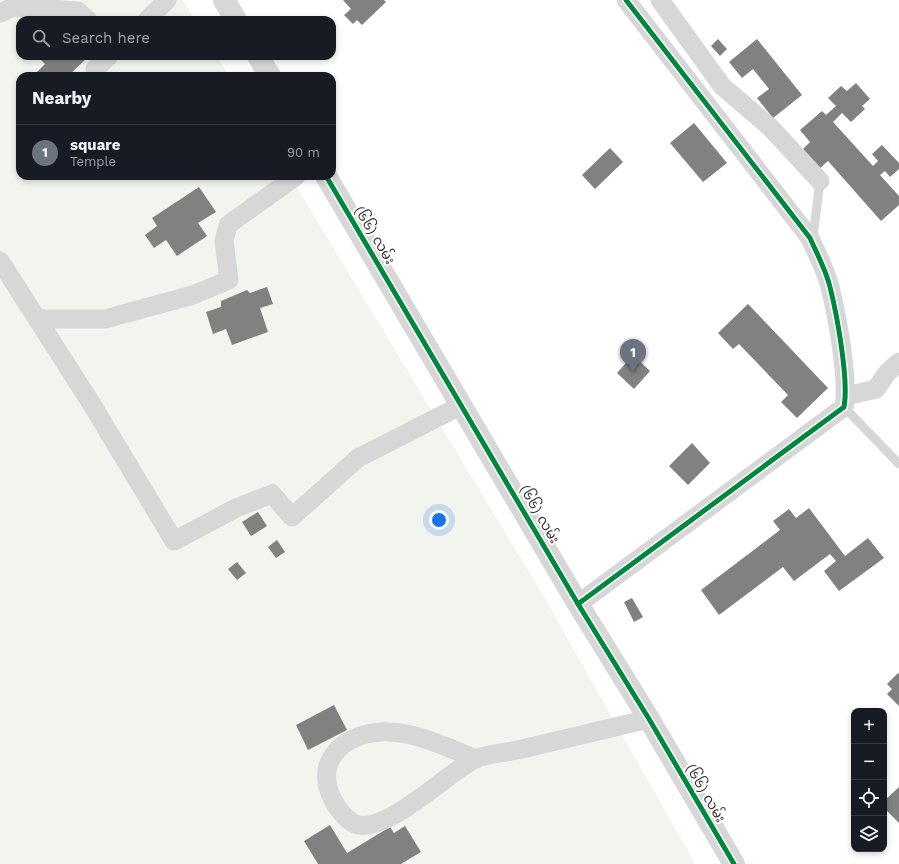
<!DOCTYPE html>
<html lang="en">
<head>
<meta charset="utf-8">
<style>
  :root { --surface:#171b24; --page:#242831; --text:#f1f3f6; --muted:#9ea1a6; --line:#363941; --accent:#0f766e }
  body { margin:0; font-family:"Work Sans","Noto Sans Myanmar",sans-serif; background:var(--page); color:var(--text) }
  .controls { position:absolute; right:12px; bottom:12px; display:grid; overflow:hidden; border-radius:8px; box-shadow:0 2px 6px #0003 }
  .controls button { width:36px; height:36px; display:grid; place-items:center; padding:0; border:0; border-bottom:1px solid var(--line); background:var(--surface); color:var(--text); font:20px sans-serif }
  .you { position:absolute; left:439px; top:520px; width:14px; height:14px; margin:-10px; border:3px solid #fff; border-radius:50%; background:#1a73e8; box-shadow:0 0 0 6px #1a73e833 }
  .badge { display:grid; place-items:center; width:26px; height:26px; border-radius:50%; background:var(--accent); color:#fff; font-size:13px; font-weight:700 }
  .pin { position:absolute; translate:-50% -33px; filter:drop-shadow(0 1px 2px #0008) }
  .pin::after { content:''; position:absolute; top:21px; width:14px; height:12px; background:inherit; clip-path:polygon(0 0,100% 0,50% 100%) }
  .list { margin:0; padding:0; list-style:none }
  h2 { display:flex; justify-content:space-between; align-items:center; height:52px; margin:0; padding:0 16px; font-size:17px }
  h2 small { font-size:13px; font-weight:400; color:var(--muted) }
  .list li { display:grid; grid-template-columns:26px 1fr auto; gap:12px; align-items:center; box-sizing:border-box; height:56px; padding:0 16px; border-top:1px solid var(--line) }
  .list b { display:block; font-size:15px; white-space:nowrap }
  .list p { margin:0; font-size:13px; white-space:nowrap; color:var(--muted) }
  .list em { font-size:13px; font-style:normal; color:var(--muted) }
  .icon { flex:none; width:22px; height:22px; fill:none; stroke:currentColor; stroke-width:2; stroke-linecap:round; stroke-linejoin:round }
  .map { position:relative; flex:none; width:899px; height:864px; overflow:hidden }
  .search { position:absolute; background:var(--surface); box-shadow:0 2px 6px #0003; left:16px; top:16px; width:320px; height:44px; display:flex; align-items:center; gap:10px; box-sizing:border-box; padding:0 14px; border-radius:12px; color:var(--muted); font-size:15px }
  .panel { position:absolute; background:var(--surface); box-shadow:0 2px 6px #0003; left:16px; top:72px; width:320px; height:108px; border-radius:12px }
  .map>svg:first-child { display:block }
</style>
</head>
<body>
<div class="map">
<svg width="899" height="864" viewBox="0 0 899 864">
  <rect width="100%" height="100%" fill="#fff"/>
  <polygon fill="#f1f5ed" points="0,0 183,0 195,20 20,20 20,56 217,56 229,76 20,76 20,176 290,176 544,597 695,864 0,864"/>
  <g fill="#818181">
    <polygon points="343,0 384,0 386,2 362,25 357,20 353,24 344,15 351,9"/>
    <polygon points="718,39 727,49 720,56 711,46"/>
    <polygon points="757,39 802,95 773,118 757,98 769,89 753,69 742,78 729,62"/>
    <polygon points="37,56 89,56 68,76 35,76 34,75 45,64"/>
    <polygon points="856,83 870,99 862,106 865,109 851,122 842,113 833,122 873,166 878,161 872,154 882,145 899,163 899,169 890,177 885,171 880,175 899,196 899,205 881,221 828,161 818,170 801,151 810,142 800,130 822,111 826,115 836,106 828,98 841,86 847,91"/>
    <polygon points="694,123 727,163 703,182 670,143"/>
    <polygon points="610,148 623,162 595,189 582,175"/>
    <polygon points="199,187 216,212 198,223 207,236 177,256 166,240 154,248 145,235 157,226 152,218"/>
    <polygon points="267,287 273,304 260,308 268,332 232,345 226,329 213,334 206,312 221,307 221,301 247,290 250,293"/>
    <polygon points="748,304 828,388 797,418 781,402 788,395 739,344 733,349 718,333"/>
    <polygon points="633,355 650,371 634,389 617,373"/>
    <polygon points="692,443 710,463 688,485 669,466"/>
    <polygon points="809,508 845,556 868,538 884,558 839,591 824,571 836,561 830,554 794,581 783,567 719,615 701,590 780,530 773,521 789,509 796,518"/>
    <polygon points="258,512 267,526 251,536 242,522"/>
    <polygon points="277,540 285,552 276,558 268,547"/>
    <polygon points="237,562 246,573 237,580 228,569"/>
    <polygon points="632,598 643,617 634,622 624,602"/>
    <polygon points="898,673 899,674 899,706 887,694 892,689 887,684"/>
    <polygon points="334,705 347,730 308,750 296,725"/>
    <polygon points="899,787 899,823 884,808 884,801"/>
    <polygon points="330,825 347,853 390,827 394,833 405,826 421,852 401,864 318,864 304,841"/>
  </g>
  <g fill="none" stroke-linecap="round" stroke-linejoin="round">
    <g stroke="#d7d7d7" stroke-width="9">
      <polyline points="810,238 814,229 820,181"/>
      <polyline points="844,407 899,464"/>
    </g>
    <g stroke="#d7d7d7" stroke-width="19">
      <polyline points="660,0 722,86 770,127 820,181"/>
      <polyline points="0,13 13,7 78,11 88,20"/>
      <polyline points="147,20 167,0"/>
      <polyline points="95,69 109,56"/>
      <polyline points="0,261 91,403 174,541 236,508 272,494 292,517 358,458 462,405"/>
      <polyline points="38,319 105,319 193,295 229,280 224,241 228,225 296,176"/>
      <polyline points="846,396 876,389 887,373 899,362"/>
      <path d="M578 604 844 407C849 380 837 315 830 287 826 270 817 254 810 238L626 0"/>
      <path d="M476 759C447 747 412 730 380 732 344 735 314 760 332 798 337 808 343 817 353 823 382 839 448 772 475 759 485 754 510 752 522 749 564 739 607 729 649 719"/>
    </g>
    <g stroke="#d7d7d7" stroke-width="22">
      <polyline points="224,0 236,20"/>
      <polyline points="258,56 270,76"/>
      <polyline points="326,176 578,604 649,719 734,864"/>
    </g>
    <defs>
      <g id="cycleway">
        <polyline points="326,176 578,604 649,719 734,864"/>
        <path d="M578 604 844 407C849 380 837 315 830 287 826 270 817 254 810 238L626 0"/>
      </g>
    </defs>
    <use href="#cycleway" stroke="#fff" stroke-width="8"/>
    <use href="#cycleway" stroke="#00873e" stroke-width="5"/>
  </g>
  <g text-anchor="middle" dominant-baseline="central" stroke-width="4" stroke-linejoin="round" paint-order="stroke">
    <g font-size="14" fill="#333" stroke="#fff">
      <text transform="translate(375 235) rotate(59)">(၆၆) လမ်း</text>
      <text transform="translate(540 514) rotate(60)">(၆၆) လမ်း</text>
      <text transform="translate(706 793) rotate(60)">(၆၆) လမ်း</text>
    </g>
  </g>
</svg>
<div class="controls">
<button>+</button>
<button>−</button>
<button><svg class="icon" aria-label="locate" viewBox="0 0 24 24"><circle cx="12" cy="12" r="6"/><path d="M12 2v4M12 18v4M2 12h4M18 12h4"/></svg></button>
<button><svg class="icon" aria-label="layers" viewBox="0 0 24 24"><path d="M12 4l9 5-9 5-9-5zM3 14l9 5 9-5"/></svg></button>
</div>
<div class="you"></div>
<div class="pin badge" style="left:633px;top:372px;background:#6b7280">1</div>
<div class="search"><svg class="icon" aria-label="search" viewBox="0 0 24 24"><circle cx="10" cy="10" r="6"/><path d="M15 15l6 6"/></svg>Search here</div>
<section class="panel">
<h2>Nearby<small></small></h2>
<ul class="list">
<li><span class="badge" style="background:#6b7280">1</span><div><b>square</b><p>Temple</p></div><em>90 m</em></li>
</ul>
</section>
</div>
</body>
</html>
